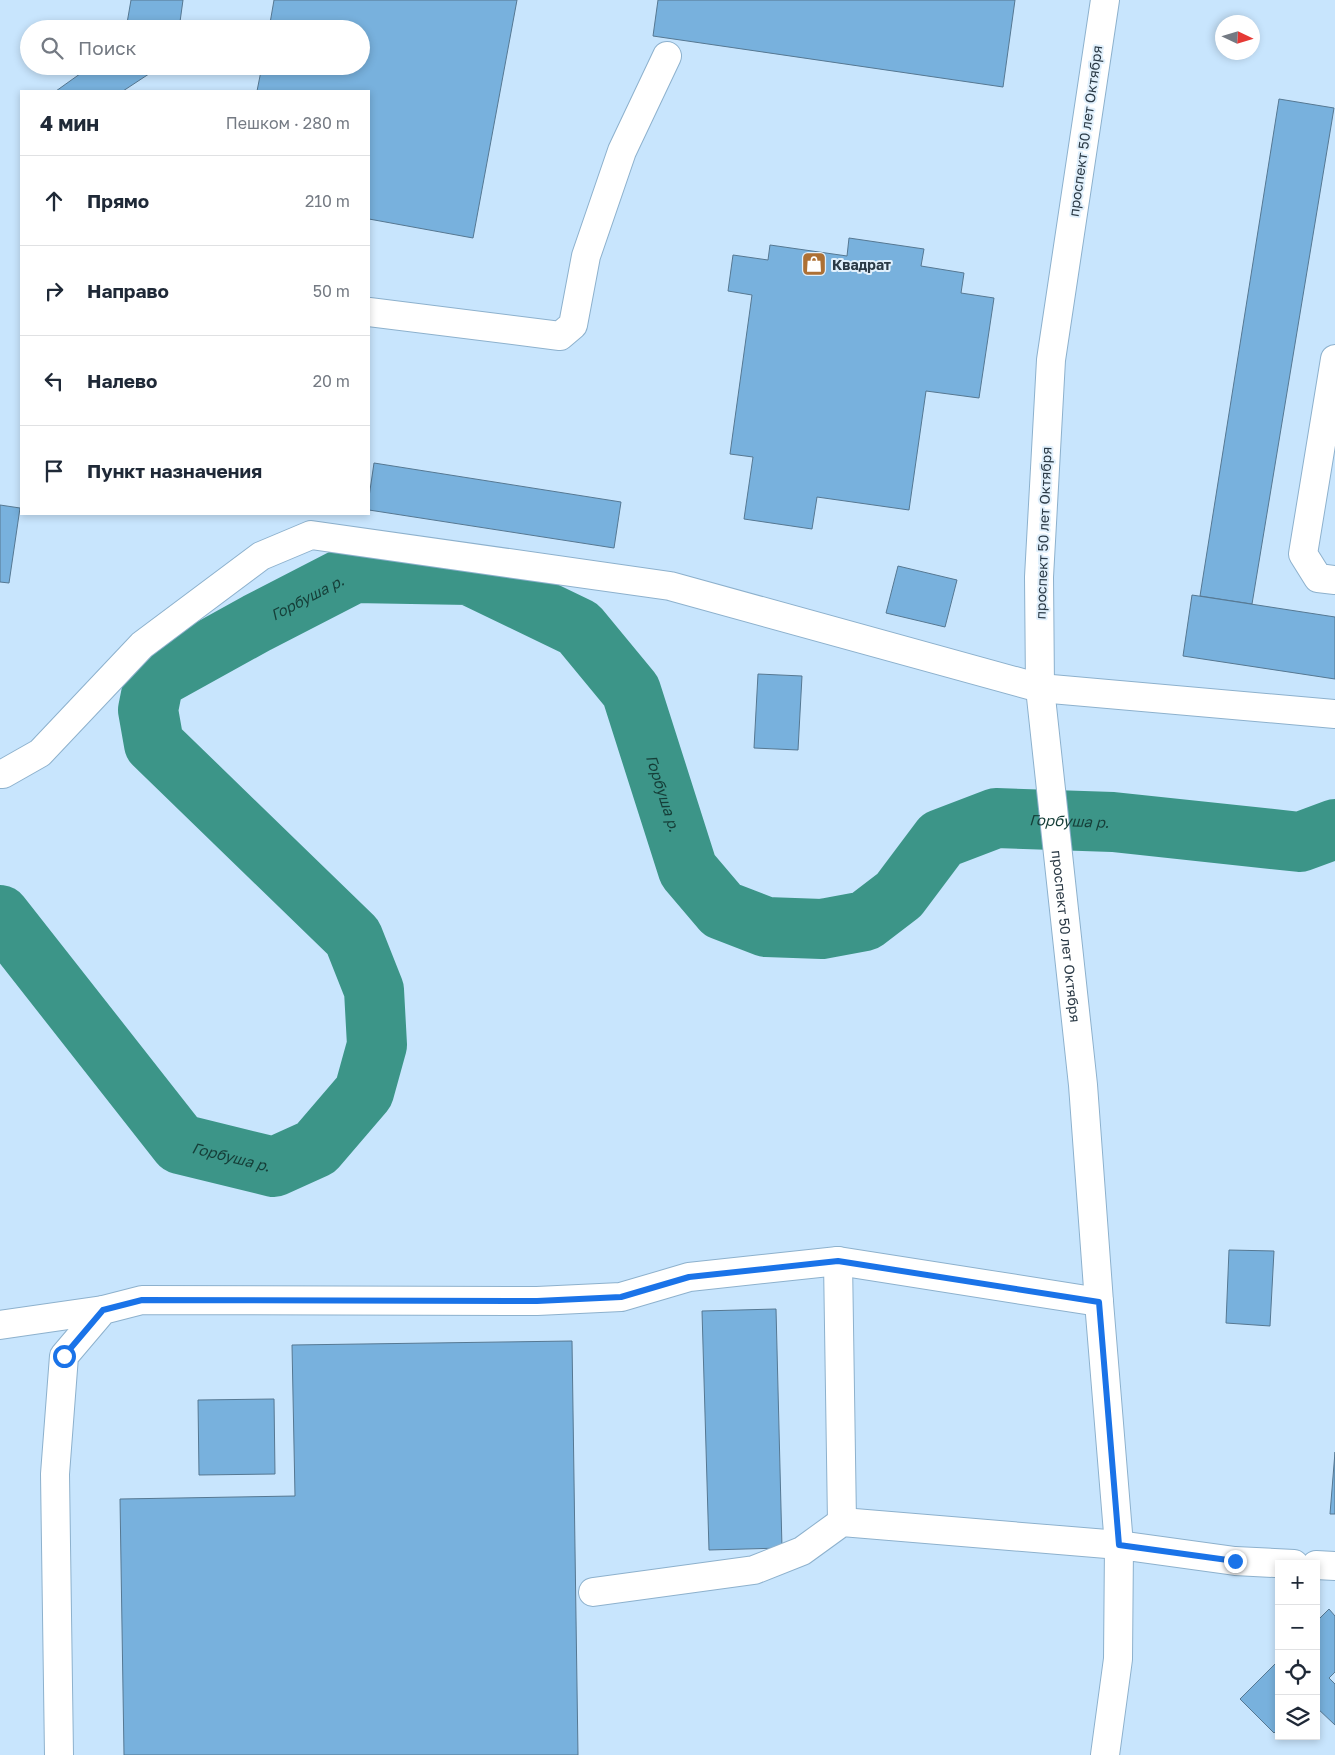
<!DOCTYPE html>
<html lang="ru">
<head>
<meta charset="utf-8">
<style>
  :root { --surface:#fff; --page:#f2f2f3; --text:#1f2937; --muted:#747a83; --line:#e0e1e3 }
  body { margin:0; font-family:"Golos Text",sans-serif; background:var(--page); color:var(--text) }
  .controls { position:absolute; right:15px; bottom:15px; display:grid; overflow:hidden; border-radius:0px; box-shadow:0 2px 8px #0003 }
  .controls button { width:45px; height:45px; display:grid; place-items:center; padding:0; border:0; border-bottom:1px solid var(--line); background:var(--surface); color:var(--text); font:25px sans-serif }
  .compass { position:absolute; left:1215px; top:15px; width:45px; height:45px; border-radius:50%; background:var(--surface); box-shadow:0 2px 8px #0003; rotate:94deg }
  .stop { position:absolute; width:15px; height:15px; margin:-11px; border:4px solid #1a73e8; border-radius:50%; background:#fff }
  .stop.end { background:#1a73e8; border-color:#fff; box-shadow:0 1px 5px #0008 }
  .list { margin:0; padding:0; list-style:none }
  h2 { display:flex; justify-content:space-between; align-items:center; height:65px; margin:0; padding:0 20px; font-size:21px }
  h2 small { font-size:16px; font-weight:400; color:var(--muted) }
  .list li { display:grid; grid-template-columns:32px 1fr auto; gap:15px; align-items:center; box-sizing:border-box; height:90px; padding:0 20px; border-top:1px solid var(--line) }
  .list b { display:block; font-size:19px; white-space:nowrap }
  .list em { font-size:16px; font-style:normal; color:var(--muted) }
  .icon { flex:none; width:28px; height:28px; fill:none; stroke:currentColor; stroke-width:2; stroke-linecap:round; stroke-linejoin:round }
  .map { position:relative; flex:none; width:1335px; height:1755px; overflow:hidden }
  .search { position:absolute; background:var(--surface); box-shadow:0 2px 8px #0003; left:20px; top:20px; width:350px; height:55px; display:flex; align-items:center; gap:12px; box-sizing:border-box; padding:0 18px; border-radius:28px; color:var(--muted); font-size:19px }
  .panel { position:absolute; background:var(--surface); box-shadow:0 2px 8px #0003; left:20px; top:90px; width:350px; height:425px; border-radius:0px }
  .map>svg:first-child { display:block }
</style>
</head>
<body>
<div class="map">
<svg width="1335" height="1755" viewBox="0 0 1335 1755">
  <rect width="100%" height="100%" fill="#c8e5fd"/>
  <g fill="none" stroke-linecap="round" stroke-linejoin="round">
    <path stroke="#3c9588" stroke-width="60" id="s1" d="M0 915 180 1144 274 1167 316 1148 364 1092 377 1045 374 990 353 937 154 744 148 710 154 680 257 623 354 573 469 575 579 628 631 691 688 870 722 910 766 927 822 929 865 921 899 895 941 839 996 818 1113 822 1300 842 1335 829"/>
  </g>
  <g fill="#78b1dd" stroke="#567892">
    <polygon points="131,0 183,0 179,29 126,29"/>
    <polygon points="274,0 517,0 473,238 369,219 369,91 257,91 262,66 361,66 361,29 269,29"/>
    <polygon points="658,0 1015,0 1003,87 653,36"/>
    <polygon points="91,66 161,66 123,91 56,91"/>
    <polygon points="1279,99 1334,108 1252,604 1200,596"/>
    <polygon points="849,238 924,249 921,266 964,273 961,293 994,298 979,398 926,391 909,510 817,497 812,529 744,519 753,457 730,454 752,295 728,291 733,255 768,260 770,245 847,256"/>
    <polygon points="374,463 621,502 614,548 369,510 369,497"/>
    <polygon points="0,505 20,508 9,583 0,582"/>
    <polygon points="898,566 957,580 945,627 886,613"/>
    <polygon points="1192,595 1335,617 1335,679 1183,656"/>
    <polygon points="758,674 802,676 798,750 754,748"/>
    <polygon points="1229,1250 1274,1251 1270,1326 1226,1323"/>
    <polygon points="776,1309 782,1548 709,1550 702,1311"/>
    <polygon points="572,1341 578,1755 124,1755 120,1499 295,1496 292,1345"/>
    <polygon points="274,1399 275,1474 199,1475 198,1400"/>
    <polygon points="1335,1452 1335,1514 1330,1514"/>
    <polygon points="1329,1609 1335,1616 1335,1672 1329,1678 1335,1684 1335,1725 1316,1707 1316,1622"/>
    <polygon points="1279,1660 1279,1728 1274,1733 1240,1699"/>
  </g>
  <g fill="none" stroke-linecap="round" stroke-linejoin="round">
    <defs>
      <g id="minor">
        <polyline points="369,312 560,336 573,325 586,256 622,151 667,56"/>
        <polyline points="1335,359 1303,554 1318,578 1335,580"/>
        <polyline points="0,774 3,774 40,753 142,645 261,556 311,535 670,586 1040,688 1335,714"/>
        <polyline points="838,1261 842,1522"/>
        <polyline points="0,1325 103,1310"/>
        <polyline points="1316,1565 1335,1566"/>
        <polyline points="593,1592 754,1570 802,1551 842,1522 1119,1545 1235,1561 1294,1564"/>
        <polyline points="59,1755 55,1474 64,1356 103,1310 142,1300 537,1301 621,1297 689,1277 838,1261 1099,1302"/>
      </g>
      <g id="major">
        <path id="s2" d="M1105 0 1051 360 1039 577 1040 688 1083 1085 1099 1302 1119 1545 1118 1659 1105 1755"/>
      </g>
    </defs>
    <use href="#minor" stroke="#8db1cd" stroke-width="30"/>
    <use href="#major" stroke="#8db1cd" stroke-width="30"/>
    <use href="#minor" stroke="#fff" stroke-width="28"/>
    <use href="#major" stroke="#fff" stroke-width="28"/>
  </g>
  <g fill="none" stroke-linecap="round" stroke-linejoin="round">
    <polyline stroke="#1a73e8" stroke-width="6" points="64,1356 103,1310 142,1300 537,1301 621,1297 689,1277 838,1261 1099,1302 1119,1545 1235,1561"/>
  </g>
  <defs>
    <symbol id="shop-square" viewBox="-11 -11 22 22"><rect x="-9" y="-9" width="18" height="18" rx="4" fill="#ad7034" stroke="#e1f0fc"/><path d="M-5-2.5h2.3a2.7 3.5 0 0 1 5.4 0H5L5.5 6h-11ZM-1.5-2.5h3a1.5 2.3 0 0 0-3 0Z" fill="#fff"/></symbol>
  </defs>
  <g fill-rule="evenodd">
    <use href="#shop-square" x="800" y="250" width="28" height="28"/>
  </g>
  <g text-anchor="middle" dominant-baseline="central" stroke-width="4" stroke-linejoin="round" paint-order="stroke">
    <g font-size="14" fill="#2b3a46" stroke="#e1f0fc">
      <text transform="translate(1085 131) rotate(-82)">проспект 50 лет Октября</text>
      <text transform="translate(1043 533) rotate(-88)">проспект 50 лет Октября</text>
      <text stroke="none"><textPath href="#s2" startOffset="942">проспект 50 лет Октября</textPath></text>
    </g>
    <g font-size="14" font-weight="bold" fill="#2b3a46" stroke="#e1f0fc" text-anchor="start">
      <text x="832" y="264">Квадрат</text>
    </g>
    <g font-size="15" font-style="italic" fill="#153e38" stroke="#e1f0fc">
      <text stroke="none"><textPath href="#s1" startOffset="1185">Горбуша р.</textPath></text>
      <text stroke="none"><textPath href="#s1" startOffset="1664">Горбуша р.</textPath></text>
      <text stroke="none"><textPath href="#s1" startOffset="2189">Горбуша р.</textPath></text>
      <text stroke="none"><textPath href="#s1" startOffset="344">Горбуша р.</textPath></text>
    </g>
  </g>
</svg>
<div class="controls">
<button>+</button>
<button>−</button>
<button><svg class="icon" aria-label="locate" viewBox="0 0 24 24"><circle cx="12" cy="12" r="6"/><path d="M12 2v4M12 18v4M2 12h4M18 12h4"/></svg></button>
<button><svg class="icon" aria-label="layers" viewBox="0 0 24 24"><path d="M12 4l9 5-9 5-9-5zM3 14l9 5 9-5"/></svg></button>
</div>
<svg class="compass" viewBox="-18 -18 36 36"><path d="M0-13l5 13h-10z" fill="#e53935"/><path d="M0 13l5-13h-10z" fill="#747a83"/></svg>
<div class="stop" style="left:64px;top:1356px"></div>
<div class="stop end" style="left:1235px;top:1561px"></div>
<div class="search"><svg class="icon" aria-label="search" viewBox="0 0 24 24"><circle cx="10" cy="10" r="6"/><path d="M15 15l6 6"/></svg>Поиск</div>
<section class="panel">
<h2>4 мин<small>Пешком · 280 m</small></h2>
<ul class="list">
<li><svg class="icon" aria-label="ahead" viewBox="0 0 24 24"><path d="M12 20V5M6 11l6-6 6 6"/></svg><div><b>Прямо</b></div><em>210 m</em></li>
<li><svg class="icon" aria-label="right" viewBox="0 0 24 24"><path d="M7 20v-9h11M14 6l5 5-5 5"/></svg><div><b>Направо</b></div><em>50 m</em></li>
<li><svg class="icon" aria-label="left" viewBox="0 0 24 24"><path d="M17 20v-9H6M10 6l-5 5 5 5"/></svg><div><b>Налево</b></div><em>20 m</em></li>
<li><svg class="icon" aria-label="arrive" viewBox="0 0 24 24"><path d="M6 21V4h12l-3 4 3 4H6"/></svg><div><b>Пункт назначения</b></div></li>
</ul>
</section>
</div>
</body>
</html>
